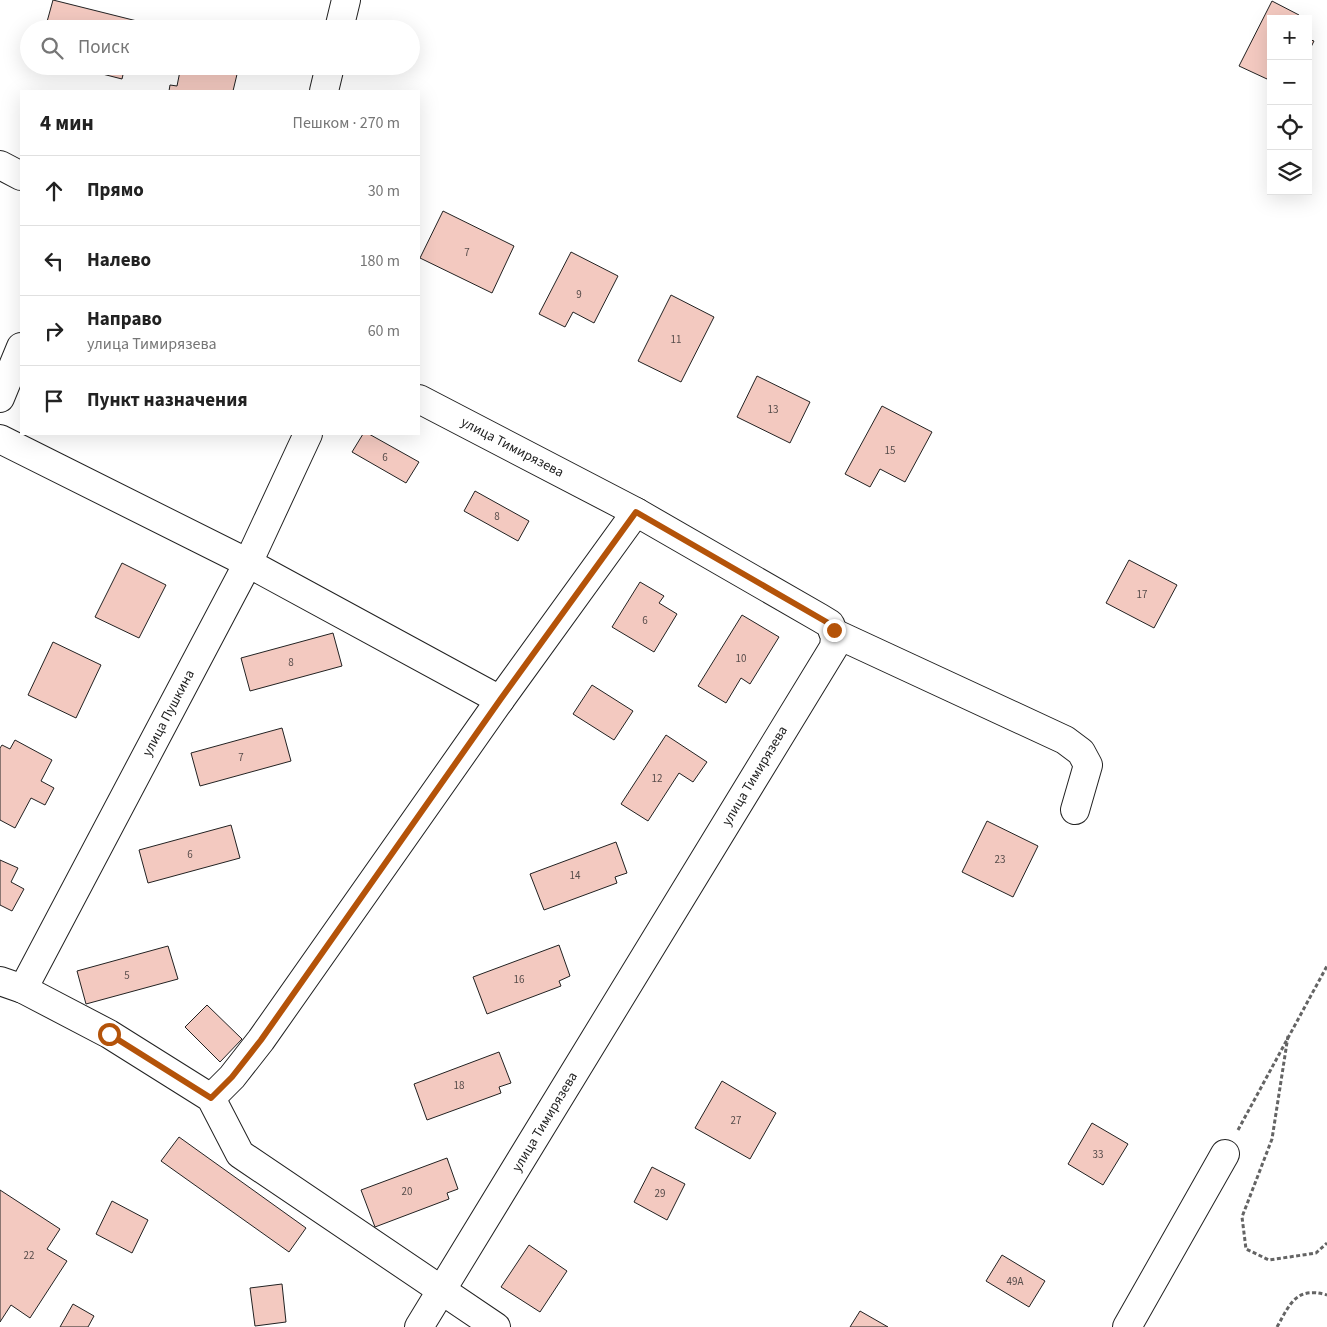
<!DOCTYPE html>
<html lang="ru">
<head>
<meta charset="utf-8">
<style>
  :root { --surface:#fff; --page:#f2f2f2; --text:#222; --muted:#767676; --line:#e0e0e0 }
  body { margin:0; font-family:"Source Sans 3",sans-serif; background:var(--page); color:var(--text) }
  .controls { position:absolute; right:15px; top:15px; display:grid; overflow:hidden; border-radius:0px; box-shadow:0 5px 20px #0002 }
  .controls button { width:45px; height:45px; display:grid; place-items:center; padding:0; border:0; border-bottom:1px solid var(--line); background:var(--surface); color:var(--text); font:25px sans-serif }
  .stop { position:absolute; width:15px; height:15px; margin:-11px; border:4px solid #b45309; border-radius:50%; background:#fff }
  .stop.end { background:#b45309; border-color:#fff; box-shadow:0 1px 5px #0008 }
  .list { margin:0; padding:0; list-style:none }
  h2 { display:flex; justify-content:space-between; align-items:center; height:65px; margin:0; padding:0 20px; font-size:21px }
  h2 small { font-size:16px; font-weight:400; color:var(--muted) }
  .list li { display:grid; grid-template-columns:32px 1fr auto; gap:15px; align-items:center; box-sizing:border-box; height:70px; padding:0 20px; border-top:1px solid var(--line) }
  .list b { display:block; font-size:19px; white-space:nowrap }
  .list p { margin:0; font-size:16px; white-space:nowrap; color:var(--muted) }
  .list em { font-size:16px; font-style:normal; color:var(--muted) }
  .icon { flex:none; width:28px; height:28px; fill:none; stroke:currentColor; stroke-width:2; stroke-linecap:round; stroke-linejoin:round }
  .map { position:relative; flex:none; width:1327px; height:1327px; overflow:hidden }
  .search { position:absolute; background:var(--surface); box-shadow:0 5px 20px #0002; left:20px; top:20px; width:400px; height:55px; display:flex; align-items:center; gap:12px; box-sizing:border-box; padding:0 18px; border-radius:28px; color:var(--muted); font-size:19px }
  .panel { position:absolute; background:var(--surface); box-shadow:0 5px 20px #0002; left:20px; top:90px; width:400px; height:345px; border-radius:0px }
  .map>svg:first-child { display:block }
</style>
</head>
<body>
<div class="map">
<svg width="1327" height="1327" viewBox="0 0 1327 1327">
  <rect width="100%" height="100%" fill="#fff"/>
  <g fill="#f3c9c0" stroke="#222">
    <polygon points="53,0 137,21 135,29 45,29"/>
    <polygon points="1272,1 1299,15 1297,19 1271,19 1271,71 1267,79 1239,66"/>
    <polygon points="1308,39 1314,41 1308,53"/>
    <polygon points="71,66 125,66 122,79"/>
    <polygon points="181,66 239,66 233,91 169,91 170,85 177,86"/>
    <polygon points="443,211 514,246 492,293 420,258"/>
    <polygon points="571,252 618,276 594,323 573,312 565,327 539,314"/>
    <polygon points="671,295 714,317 681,382 638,361"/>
    <polygon points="757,376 810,402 790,443 737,417"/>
    <polygon points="882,406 932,432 905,482 880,469 870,487 845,474"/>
    <polygon points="363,434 369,434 419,462 406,483 352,452"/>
    <polygon points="475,491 529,521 518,541 464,511"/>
    <polygon points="1129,560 1177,585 1154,628 1106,603"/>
    <polygon points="122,563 166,585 139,638 95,617"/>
    <polygon points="640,582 664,596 659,603 677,614 654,652 612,627"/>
    <polygon points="742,615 779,637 750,684 741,678 726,703 698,686"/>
    <polygon points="333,633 342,666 250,691 241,658"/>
    <polygon points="53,642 101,665 76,718 28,695"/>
    <polygon points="592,685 633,711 614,740 573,714"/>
    <polygon points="282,728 291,761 200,786 191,753"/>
    <polygon points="666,735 707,762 693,782 679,773 648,821 621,804"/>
    <polygon points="15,740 52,760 41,781 54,788 45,805 31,798 15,828 0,820 0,748 2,745 10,749"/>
    <polygon points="987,821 1038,846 1013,897 962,872"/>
    <polygon points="231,825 240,858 148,883 139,850"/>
    <polygon points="616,842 627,873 615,877 617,883 544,910 530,874"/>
    <polygon points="0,860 18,868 11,882 24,889 12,911 0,905"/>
    <polygon points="559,945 570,976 559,981 561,986 487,1014 473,977"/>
    <polygon points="168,946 178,979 86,1004 77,971"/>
    <polygon points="207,1005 242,1039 220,1062 185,1027"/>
    <polygon points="499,1052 511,1083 499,1087 501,1093 427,1120 414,1084"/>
    <polygon points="722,1081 776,1113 750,1159 695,1128"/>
    <polygon points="1092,1123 1128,1144 1103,1185 1068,1164"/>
    <polygon points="179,1137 306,1228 289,1252 161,1161"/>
    <polygon points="447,1158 458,1189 447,1193 449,1199 375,1227 361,1190"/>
    <polygon points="652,1167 685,1184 667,1220 634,1202"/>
    <polygon points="0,1190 60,1229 47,1249 67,1261 30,1318 11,1305 0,1322"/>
    <polygon points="112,1201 148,1220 132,1253 96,1234"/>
    <polygon points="529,1245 567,1271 540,1312 501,1287"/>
    <polygon points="1002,1255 1045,1281 1029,1307 986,1281"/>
    <polygon points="282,1284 286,1322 255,1326 250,1288"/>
    <polygon points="73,1304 94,1316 88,1327 60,1327"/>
    <polygon points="860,1311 888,1327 850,1327"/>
  </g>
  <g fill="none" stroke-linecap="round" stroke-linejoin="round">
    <defs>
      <g id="minor">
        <polyline points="339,29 346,0"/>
        <polyline points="324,91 330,66"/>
        <polyline points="0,165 21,176"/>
        <polyline points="0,398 21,347"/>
        <path id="s1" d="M419 399 636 512 820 618 830 624 835 637 834 647 419 1327"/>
        <polyline points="0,439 248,563 500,700"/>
        <polyline points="834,633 1065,740 1081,752 1088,765 1075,810"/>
        <polyline points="0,981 23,989 109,1034 211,1098 240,1154 496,1327"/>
        <path id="s2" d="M23 989 248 563 308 434"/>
        <polyline points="211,1098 232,1077 261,1040 500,700 636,512"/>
        <polyline points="1127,1327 1225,1154"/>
      </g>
    </defs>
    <use href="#minor" stroke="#222" stroke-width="30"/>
    <g stroke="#646464" stroke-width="3" stroke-dasharray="4 2.5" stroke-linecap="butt">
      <polyline points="1288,1036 1272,1139 1242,1217 1246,1249 1269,1260 1316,1253 1327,1243"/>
      <polyline points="1238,1130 1327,966"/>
      <path d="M1277 1327C1290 1304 1296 1286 1327 1295"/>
    </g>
    <use href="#minor" stroke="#fff" stroke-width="28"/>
  </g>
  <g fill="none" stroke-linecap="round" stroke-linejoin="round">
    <polyline stroke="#b45309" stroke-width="6" points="109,1034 211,1098 232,1077 261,1040 500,700 636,512 830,624 834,630"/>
  </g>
  <g text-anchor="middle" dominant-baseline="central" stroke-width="4" stroke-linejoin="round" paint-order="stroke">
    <g font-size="11" fill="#564c4a">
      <text x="467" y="252">7</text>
      <text x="579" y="294">9</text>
      <text x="676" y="339">11</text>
      <text x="773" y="409">13</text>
      <text x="890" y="450">15</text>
      <text x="385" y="457">6</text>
      <text x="497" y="516">8</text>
      <text x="1142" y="594">17</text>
      <text x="645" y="620">6</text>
      <text x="741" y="658">10</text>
      <text x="291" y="662">8</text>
      <text x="241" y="757">7</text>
      <text x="657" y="778">12</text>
      <text x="190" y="854">6</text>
      <text x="1000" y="859">23</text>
      <text x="575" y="875">14</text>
      <text x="127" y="975">5</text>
      <text x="519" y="979">16</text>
      <text x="459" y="1085">18</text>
      <text x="736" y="1120">27</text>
      <text x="1098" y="1154">33</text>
      <text x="407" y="1191">20</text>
      <text x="660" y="1193">29</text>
      <text x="29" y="1255">22</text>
      <text x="1015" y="1281">49А</text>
    </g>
    <g font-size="14" fill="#222" stroke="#fff">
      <text stroke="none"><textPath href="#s1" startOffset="105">улица Тимирязева</textPath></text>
      <text stroke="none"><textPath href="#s2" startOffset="312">улица Пушкина</textPath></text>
      <text transform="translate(755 776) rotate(-59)">улица Тимирязева</text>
      <text transform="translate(545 1122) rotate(-59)">улица Тимирязева</text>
    </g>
  </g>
</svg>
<div class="controls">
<button>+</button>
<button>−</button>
<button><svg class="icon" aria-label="locate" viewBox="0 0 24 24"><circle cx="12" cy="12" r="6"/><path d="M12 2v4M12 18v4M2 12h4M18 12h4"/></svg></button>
<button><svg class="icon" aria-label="layers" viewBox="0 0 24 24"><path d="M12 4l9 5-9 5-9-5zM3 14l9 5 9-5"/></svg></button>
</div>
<div class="stop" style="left:109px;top:1034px"></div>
<div class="stop end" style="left:834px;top:630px"></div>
<div class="search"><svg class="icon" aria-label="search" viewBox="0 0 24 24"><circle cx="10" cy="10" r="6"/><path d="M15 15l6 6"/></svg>Поиск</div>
<section class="panel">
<h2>4 мин<small>Пешком · 270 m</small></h2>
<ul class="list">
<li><svg class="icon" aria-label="ahead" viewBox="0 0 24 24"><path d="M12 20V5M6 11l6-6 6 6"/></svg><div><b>Прямо</b></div><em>30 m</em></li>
<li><svg class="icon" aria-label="left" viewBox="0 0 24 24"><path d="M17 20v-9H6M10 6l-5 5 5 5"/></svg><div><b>Налево</b></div><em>180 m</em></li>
<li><svg class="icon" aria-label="right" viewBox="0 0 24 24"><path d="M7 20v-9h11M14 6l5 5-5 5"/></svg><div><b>Направо</b><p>улица Тимирязева</p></div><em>60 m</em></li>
<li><svg class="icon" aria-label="arrive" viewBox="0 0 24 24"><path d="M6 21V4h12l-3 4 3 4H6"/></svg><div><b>Пункт назначения</b></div></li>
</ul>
</section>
</div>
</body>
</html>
